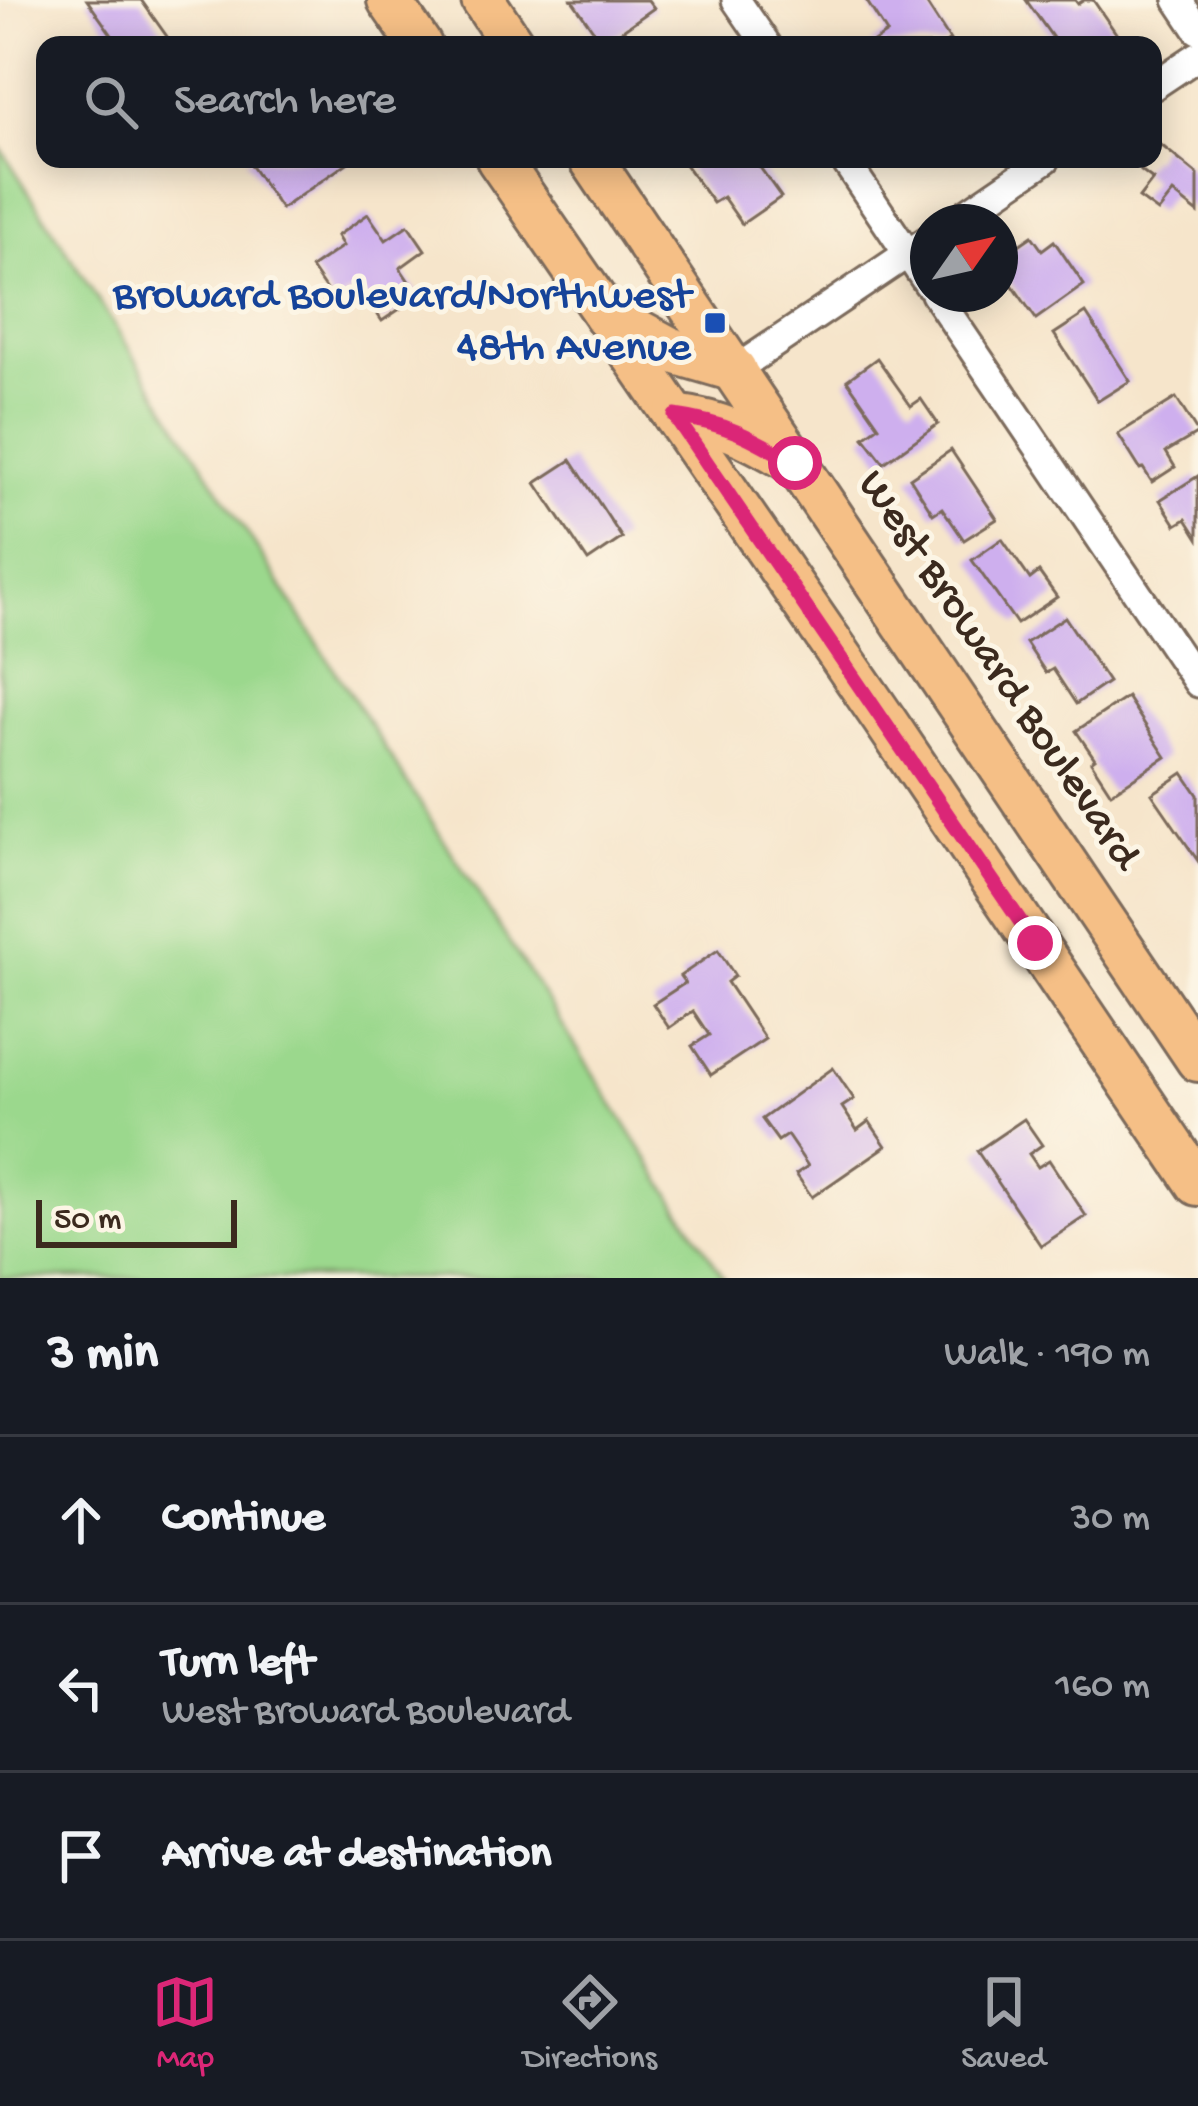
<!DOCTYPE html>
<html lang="en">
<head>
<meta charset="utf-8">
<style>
  :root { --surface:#171b24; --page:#20242c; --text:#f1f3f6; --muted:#9ea1a6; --line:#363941; --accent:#db2777 }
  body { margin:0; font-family:"Gochi Hand",sans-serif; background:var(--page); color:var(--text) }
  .compass { position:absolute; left:910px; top:204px; width:108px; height:108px; border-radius:50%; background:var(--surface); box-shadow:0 6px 30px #0003; rotate:56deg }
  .scale { position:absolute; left:36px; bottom:30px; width:201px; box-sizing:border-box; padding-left:12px; border:6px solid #3b2a1e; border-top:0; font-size:33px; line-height:42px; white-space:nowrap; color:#3b2a1e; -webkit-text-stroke:9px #fcf5e5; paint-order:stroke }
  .stop { position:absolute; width:36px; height:36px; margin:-27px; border:9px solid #db2777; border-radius:50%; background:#fff }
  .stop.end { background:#db2777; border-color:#fff; box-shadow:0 3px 12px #0008 }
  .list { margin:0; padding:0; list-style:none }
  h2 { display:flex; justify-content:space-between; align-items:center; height:156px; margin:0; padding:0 48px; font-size:51px }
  h2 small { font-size:39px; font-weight:400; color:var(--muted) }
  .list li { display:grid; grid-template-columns:78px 1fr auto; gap:36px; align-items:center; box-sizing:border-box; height:168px; padding:0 48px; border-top:3px solid var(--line) }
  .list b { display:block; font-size:45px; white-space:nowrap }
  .list p { margin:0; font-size:39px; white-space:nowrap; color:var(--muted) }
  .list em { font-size:39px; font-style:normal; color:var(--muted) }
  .icon { flex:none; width:66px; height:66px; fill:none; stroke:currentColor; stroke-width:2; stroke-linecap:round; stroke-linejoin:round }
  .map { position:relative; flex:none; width:1198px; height:1278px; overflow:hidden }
  .search { position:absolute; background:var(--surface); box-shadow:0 6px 30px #0003; left:36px; right:36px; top:36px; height:132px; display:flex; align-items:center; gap:30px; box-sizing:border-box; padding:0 42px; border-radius:24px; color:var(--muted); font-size:45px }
  .sheet { height:660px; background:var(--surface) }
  nav { display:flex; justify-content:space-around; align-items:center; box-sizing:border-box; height:168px; border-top:3px solid var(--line); background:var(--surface); font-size:33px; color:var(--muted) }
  nav a { display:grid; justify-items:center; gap:6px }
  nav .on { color:var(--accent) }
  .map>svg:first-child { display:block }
</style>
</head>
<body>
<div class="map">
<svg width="1198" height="1278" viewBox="0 0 1198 1278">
  <rect width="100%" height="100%" fill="#fcf5e5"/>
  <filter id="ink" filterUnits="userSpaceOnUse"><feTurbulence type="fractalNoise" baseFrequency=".00833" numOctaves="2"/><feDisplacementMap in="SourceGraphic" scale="24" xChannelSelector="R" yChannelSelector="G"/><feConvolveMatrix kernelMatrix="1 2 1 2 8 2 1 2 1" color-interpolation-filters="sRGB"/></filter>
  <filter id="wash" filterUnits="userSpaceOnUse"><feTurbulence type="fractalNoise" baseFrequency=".004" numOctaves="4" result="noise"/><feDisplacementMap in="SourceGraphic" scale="48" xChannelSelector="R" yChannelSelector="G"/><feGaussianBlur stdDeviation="2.7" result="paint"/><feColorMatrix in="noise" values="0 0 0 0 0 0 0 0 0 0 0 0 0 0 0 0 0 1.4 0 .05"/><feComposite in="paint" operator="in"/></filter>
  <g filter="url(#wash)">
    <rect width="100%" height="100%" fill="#f6e5cb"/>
    <polygon fill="#9bd88d" stroke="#6b8156" stroke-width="3" points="0,147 724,1278 0,1278"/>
    <g id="blocks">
      <g fill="#ceafee">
        <polygon points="87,0 141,0 173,45 119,45"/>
        <polygon points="572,0 648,0 654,8 603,44"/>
        <polygon points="866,0 924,0 950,40 943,45 869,45 887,33"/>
        <polygon points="1026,0 1075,0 1078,4 1084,0 1093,0 1120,39 1111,45 1058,45"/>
        <polygon points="1161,145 1198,175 1198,213 1173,193 1158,212 1139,198 1153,180 1141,171 1150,159 1153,159"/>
        <polygon points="246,159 353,159 281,209"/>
        <polygon points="690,159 754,159 781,197 742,224 723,197 713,203 684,163"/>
        <polygon points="368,214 386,240 408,225 425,250 400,268 419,296 382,321 359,287 335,303 311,268 343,246 337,236"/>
        <polygon points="1032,236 1042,250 1054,241 1084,285 1036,319 1000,267 1000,258"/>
        <polygon points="1086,313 1130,381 1098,401 1054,334"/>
        <polygon points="877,358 911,406 921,399 938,424 884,463 864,437 879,426 847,380"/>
        <polygon points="1176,398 1198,433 1166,452 1175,467 1152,482 1143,468 1140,469 1118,434"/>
        <polygon points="951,450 997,519 964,540 942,508 933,514 910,478"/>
        <polygon points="571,460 622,538 588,561 536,483"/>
        <polygon points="1198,476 1198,538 1186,519 1176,525 1160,500"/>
        <polygon points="1002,539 1030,579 1039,572 1057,597 1017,624 972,560"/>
        <polygon points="1065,617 1108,682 1076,704 1053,669 1046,673 1026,643"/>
        <polygon points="1127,697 1166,757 1111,793 1091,762 1095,759 1076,731"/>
        <polygon points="1183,773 1198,795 1198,861 1152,794"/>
        <polygon points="718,950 735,976 727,982 765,1039 711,1075 692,1046 709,1035 693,1011 669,1028 653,1004 685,983 680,976"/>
        <polygon points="833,1068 854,1099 842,1107 857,1130 869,1121 886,1146 812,1197 796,1174 808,1166 787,1135 778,1141 762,1119"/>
        <polygon points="1024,1119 1042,1145 1029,1154 1038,1167 1049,1160 1086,1216 1041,1246 977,1151"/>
      </g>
    </g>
  </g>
  <g filter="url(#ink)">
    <use href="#blocks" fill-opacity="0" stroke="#7c6b5b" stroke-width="3"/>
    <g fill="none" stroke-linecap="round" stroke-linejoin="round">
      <defs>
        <g id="street">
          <polyline points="736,0 767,45"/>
          <polyline points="1178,0 1198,30"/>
          <polyline points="1153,86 1198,56"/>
          <polyline points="844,159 928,284"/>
          <polyline points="954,222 1046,159"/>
          <polyline points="935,294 1198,683"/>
          <polyline points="735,370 928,240"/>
        </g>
        <g id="primary">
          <polyline points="389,0 420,45"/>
          <polyline points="483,0 513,45"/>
          <polyline points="498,159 883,718 1198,1184"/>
          <polyline points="591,159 1198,1060"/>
          <polyline points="614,318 680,354 735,370"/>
          <path d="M675 416C722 422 748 436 788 459"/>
        </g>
      </defs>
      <use href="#street" stroke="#7c6b5b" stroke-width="33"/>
      <use href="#primary" stroke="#7c6b5b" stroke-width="48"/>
      <use href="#street" stroke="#fff" stroke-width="27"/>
      <use href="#primary" stroke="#f5bf86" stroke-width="42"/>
    </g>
  </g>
  <g fill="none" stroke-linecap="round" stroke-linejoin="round" filter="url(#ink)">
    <path stroke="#db2777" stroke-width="15" d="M795 463C751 437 726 423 675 416L1035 943"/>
  </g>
  <rect fill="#1a4fb4" stroke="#fcf5e5" stroke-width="4.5" x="703" y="311" width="24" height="24" rx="6"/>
  <g text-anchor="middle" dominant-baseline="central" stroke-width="10" stroke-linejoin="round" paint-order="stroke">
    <g font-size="45" fill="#164399" stroke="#fcf5e5" text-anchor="end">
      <text x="691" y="297">Broward Boulevard/Northwest<tspan x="691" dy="52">48th Avenue</tspan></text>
    </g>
    <g font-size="45" fill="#3b2a1e" stroke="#fcf5e5">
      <text transform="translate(997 671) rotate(56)">West Broward Boulevard</text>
    </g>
  </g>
</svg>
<svg class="compass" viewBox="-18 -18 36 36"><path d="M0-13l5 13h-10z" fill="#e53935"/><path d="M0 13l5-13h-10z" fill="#9ea1a6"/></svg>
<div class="scale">50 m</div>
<div class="stop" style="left:795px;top:463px"></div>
<div class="stop end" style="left:1035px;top:943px"></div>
<div class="search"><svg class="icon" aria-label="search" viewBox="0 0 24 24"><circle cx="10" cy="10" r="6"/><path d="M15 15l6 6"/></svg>Search here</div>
</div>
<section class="sheet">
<h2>3 min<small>Walk · 190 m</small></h2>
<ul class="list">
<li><svg class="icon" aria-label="ahead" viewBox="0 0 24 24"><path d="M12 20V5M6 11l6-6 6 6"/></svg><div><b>Continue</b></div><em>30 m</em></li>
<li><svg class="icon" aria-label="left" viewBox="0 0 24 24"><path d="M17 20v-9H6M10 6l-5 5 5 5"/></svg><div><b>Turn left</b><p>West Broward Boulevard</p></div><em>160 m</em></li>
<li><svg class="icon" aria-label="arrive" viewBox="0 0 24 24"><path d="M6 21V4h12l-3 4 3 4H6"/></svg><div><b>Arrive at destination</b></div></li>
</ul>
</section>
<nav>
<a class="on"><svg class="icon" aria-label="map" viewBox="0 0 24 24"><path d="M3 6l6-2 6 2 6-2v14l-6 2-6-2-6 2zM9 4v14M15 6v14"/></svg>Map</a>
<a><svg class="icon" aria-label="directions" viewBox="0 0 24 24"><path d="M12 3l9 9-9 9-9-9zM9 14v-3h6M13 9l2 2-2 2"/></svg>Directions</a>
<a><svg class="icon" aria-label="saved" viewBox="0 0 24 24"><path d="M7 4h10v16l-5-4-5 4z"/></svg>Saved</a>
</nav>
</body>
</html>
